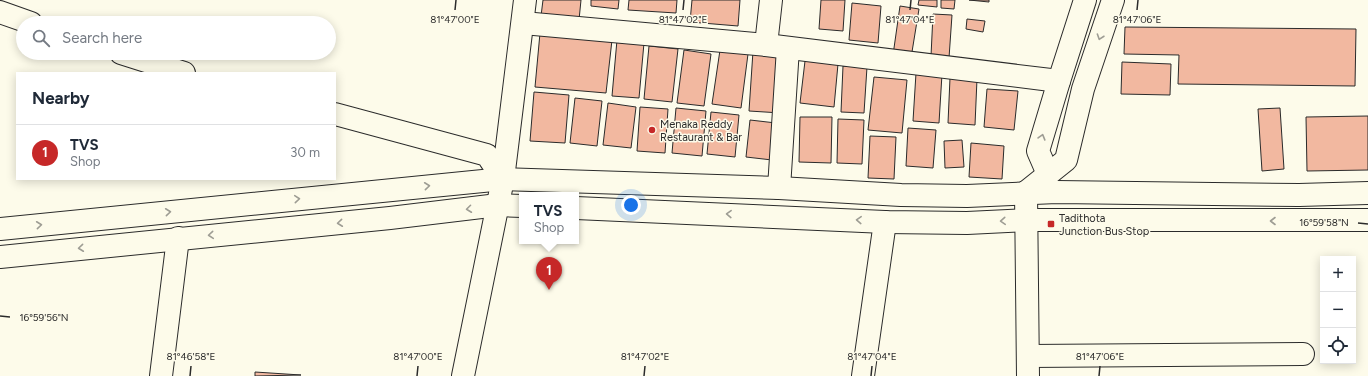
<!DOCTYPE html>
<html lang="en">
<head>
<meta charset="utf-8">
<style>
  :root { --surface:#fff; --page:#f2f2f3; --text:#1f2937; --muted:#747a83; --line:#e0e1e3; --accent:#c62828 }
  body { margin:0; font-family:Figtree,sans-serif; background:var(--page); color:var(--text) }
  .controls { position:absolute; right:12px; bottom:12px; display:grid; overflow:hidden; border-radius:0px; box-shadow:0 2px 10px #0003 }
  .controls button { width:36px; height:36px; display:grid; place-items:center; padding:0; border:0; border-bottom:1px solid var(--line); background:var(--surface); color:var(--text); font:20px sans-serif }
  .you { position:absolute; left:631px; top:205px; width:14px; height:14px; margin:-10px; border:3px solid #fff; border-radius:50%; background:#1a73e8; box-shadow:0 0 0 6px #1a73e833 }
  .badge { display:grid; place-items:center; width:26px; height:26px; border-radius:50%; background:var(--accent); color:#fff; font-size:13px; font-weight:700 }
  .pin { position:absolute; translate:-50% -33px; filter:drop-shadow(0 1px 2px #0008) }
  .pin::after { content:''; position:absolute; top:21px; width:14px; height:12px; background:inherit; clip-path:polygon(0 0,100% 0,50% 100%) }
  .popup { position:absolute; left:519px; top:192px; width:60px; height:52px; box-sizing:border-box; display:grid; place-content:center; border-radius:0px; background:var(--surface); filter:drop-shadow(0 1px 3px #0005); font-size:13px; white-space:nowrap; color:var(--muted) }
  .popup b { font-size:15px; color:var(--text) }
  .popup::after { content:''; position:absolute; left:50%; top:100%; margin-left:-8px; border:8px solid transparent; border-top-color:var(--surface) }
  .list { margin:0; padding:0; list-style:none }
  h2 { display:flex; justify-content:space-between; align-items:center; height:52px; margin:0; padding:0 16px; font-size:17px }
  h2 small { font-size:13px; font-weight:400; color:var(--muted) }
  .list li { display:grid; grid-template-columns:26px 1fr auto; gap:12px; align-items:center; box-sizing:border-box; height:56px; padding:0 16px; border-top:1px solid var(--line) }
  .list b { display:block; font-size:15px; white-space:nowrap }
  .list p { margin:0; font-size:13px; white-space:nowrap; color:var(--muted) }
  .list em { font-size:13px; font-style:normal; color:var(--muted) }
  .icon { flex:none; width:22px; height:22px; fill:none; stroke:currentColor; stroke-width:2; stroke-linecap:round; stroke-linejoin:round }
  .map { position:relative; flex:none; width:1368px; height:376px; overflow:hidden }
  .search { position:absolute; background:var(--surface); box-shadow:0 2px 10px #0003; left:16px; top:16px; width:320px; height:44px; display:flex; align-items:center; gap:10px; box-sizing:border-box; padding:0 14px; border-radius:22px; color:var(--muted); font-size:15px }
  .panel { position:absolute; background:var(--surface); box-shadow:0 2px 10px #0003; left:16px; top:72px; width:320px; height:108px; border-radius:0px }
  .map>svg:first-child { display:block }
</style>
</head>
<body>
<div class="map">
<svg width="1368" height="376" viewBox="0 0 1368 376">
  <rect width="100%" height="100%" fill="#fdfbea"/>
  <g fill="#f2b8a0" stroke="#2b2b2b">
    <polygon points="543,0 581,0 579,20 541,16"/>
    <polygon points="591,0 619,0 618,9 591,6"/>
    <polygon points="629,0 677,0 676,13 628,10"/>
    <polygon points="692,0 740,0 738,26 690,22"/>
    <polygon points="821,0 845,0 843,31 819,29"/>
    <polygon points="919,0 937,0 937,7 918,5"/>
    <polygon points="941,0 955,0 954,9 941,8"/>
    <polygon points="969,0 989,0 989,2"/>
    <polygon points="852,3 881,6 878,43 849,40"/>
    <polygon points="900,6 919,9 911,58 893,55"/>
    <polygon points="933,14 952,15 949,58 931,56"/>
    <polygon points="967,19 985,21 983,32 966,29"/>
    <polygon points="1125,27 1356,29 1355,86 1178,84 1179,55 1124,54"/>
    <polygon points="540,33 612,40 606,93 535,87"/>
    <polygon points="617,40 644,43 639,98 612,96"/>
    <polygon points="649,46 678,49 672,102 644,99"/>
    <polygon points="684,50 711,54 704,106 677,103"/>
    <polygon points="720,50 748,54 741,108 712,104"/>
    <polygon points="753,51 784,53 781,113 749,111"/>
    <polygon points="805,61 838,64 834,107 800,103"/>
    <polygon points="1122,62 1171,64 1170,95 1121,94"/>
    <polygon points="843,66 867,67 864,113 841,112"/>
    <polygon points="916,73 942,74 939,123 913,121"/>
    <polygon points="874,77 907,80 902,133 868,130"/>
    <polygon points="950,78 977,79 975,125 948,123"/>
    <polygon points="987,89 1018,91 1014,130 984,127"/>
    <polygon points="534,92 569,95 565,143 530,141"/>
    <polygon points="575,98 602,101 597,146 570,143"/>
    <polygon points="608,103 636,107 631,148 603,145"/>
    <polygon points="640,107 668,109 665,153 637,151"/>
    <polygon points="676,108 706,111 702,156 672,153"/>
    <polygon points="1280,108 1284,169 1262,171 1258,109"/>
    <polygon points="711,112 739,115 735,157 707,154"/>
    <polygon points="1368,116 1368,170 1307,171 1306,117"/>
    <polygon points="800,117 832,117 831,163 799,162"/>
    <polygon points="838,119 864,120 862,164 837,163"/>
    <polygon points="750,120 776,123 772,160 746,157"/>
    <polygon points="908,128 936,130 933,168 906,166"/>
    <polygon points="870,136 896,137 894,179 868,178"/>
    <polygon points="962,140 964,167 945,168 944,141"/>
    <polygon points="971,143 1004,146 1002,179 969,177"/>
    <polygon points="255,372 301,375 255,376"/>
  </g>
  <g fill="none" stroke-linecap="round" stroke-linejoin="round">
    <defs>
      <g id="minor">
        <polyline points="0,12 31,23"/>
        <polyline points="523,23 766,45 1059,81"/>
        <polyline points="766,45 771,0"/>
        <polyline points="121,53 184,73"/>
        <polyline points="335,114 487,155 503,179"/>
        <polyline points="779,188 788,48"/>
        <polyline points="1026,192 1028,376"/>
        <polyline points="1028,356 1303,354"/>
        <polyline points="161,376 178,238"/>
        <polyline points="463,376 503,179 525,0"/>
        <polyline points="863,376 885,222"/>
      </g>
      <g id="major">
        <polyline points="1048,174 1038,151 1059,81 1085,0"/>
        <polyline points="1026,192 1066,160 1083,89 1113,0"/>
        <polyline points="576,208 885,222 967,223 1026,220 1368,220"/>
        <polyline points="0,229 503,179 779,188 901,195 967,196 1057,192 1299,195 1368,193"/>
        <polyline points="0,257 390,218 498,205 522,206"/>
      </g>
    </defs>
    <use href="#minor" stroke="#2b2b2b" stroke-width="24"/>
    <use href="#major" stroke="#2b2b2b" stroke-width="24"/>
    <use href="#minor" stroke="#fdfbea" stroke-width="22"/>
    <use href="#major" stroke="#fdfbea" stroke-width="22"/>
  </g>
  <defs><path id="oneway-chevron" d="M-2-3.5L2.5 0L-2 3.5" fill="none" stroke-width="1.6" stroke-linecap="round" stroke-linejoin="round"/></defs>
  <g stroke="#9e9d94">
    <use href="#oneway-chevron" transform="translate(1100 37) rotate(109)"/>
    <use href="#oneway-chevron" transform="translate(1042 137) rotate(-74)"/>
    <use href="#oneway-chevron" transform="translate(427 186) rotate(-6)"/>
    <use href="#oneway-chevron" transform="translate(297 199) rotate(-5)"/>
    <use href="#oneway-chevron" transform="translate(469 209) rotate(173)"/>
    <use href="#oneway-chevron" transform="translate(168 212) rotate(-6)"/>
    <use href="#oneway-chevron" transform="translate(729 214) rotate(-178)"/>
    <use href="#oneway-chevron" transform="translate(859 220) rotate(-177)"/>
    <use href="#oneway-chevron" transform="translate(1003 221) rotate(176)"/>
    <use href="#oneway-chevron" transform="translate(1273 221) rotate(-180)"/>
    <use href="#oneway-chevron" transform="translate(340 223) rotate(174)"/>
    <use href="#oneway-chevron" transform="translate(39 225) rotate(-6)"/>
    <use href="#oneway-chevron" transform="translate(211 235) rotate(175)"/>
    <use href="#oneway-chevron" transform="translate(81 248) rotate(174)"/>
  </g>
  <path fill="none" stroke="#2b2b2b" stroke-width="1.5" d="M455 10 456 0M683 10 684 0M910 10 911 0M1137 10 1138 0M1358 223 1368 224M0 316 10 317M190 376 191 366M417 376 418 366M644 376 645 366M871 376 872 366M1099 376 1100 366"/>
  <g fill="#c62828" stroke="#fdfbea" stroke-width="1.5">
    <circle cx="652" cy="130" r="4"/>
    <rect x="1047" y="220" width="8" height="8" rx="2"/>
  </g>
  <g text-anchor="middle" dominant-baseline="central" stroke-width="3" stroke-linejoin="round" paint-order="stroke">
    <g font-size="11" fill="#2b2b2b" stroke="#fdfbea" text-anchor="start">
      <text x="660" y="124">Menaka Reddy<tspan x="660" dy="13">Restaurant &amp; Bar</tspan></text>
      <text x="1059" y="218">Tadithota<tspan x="1059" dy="13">Junction Bus Stop</tspan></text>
    </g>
  </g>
  <g font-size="10" text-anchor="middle" fill="#2b2b2b" stroke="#fdfbea" stroke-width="3" stroke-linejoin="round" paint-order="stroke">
    <text x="455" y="23">81°47'00"E</text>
    <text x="683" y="23">81°47'02"E</text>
    <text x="910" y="23">81°47'04"E</text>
    <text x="1137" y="23">81°47'06"E</text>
    <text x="1324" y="226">16°59'58"N</text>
    <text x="44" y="321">16°59'56"N</text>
    <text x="191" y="360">81°46'58"E</text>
    <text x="418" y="360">81°47'00"E</text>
    <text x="645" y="360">81°47'02"E</text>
    <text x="872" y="360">81°47'04"E</text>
    <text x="1100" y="360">81°47'06"E</text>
  </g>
</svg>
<div class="controls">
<button>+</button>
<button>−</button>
<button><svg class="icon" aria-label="locate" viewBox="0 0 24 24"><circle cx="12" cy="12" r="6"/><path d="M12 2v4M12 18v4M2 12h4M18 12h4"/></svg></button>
</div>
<div class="you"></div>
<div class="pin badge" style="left:549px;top:290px">1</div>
<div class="popup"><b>TVS</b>Shop</div>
<div class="search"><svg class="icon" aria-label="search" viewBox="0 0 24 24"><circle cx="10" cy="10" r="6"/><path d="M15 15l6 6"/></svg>Search here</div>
<section class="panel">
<h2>Nearby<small></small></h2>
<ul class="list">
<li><span class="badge">1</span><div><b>TVS</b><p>Shop</p></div><em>30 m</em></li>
</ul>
</section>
</div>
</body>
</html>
